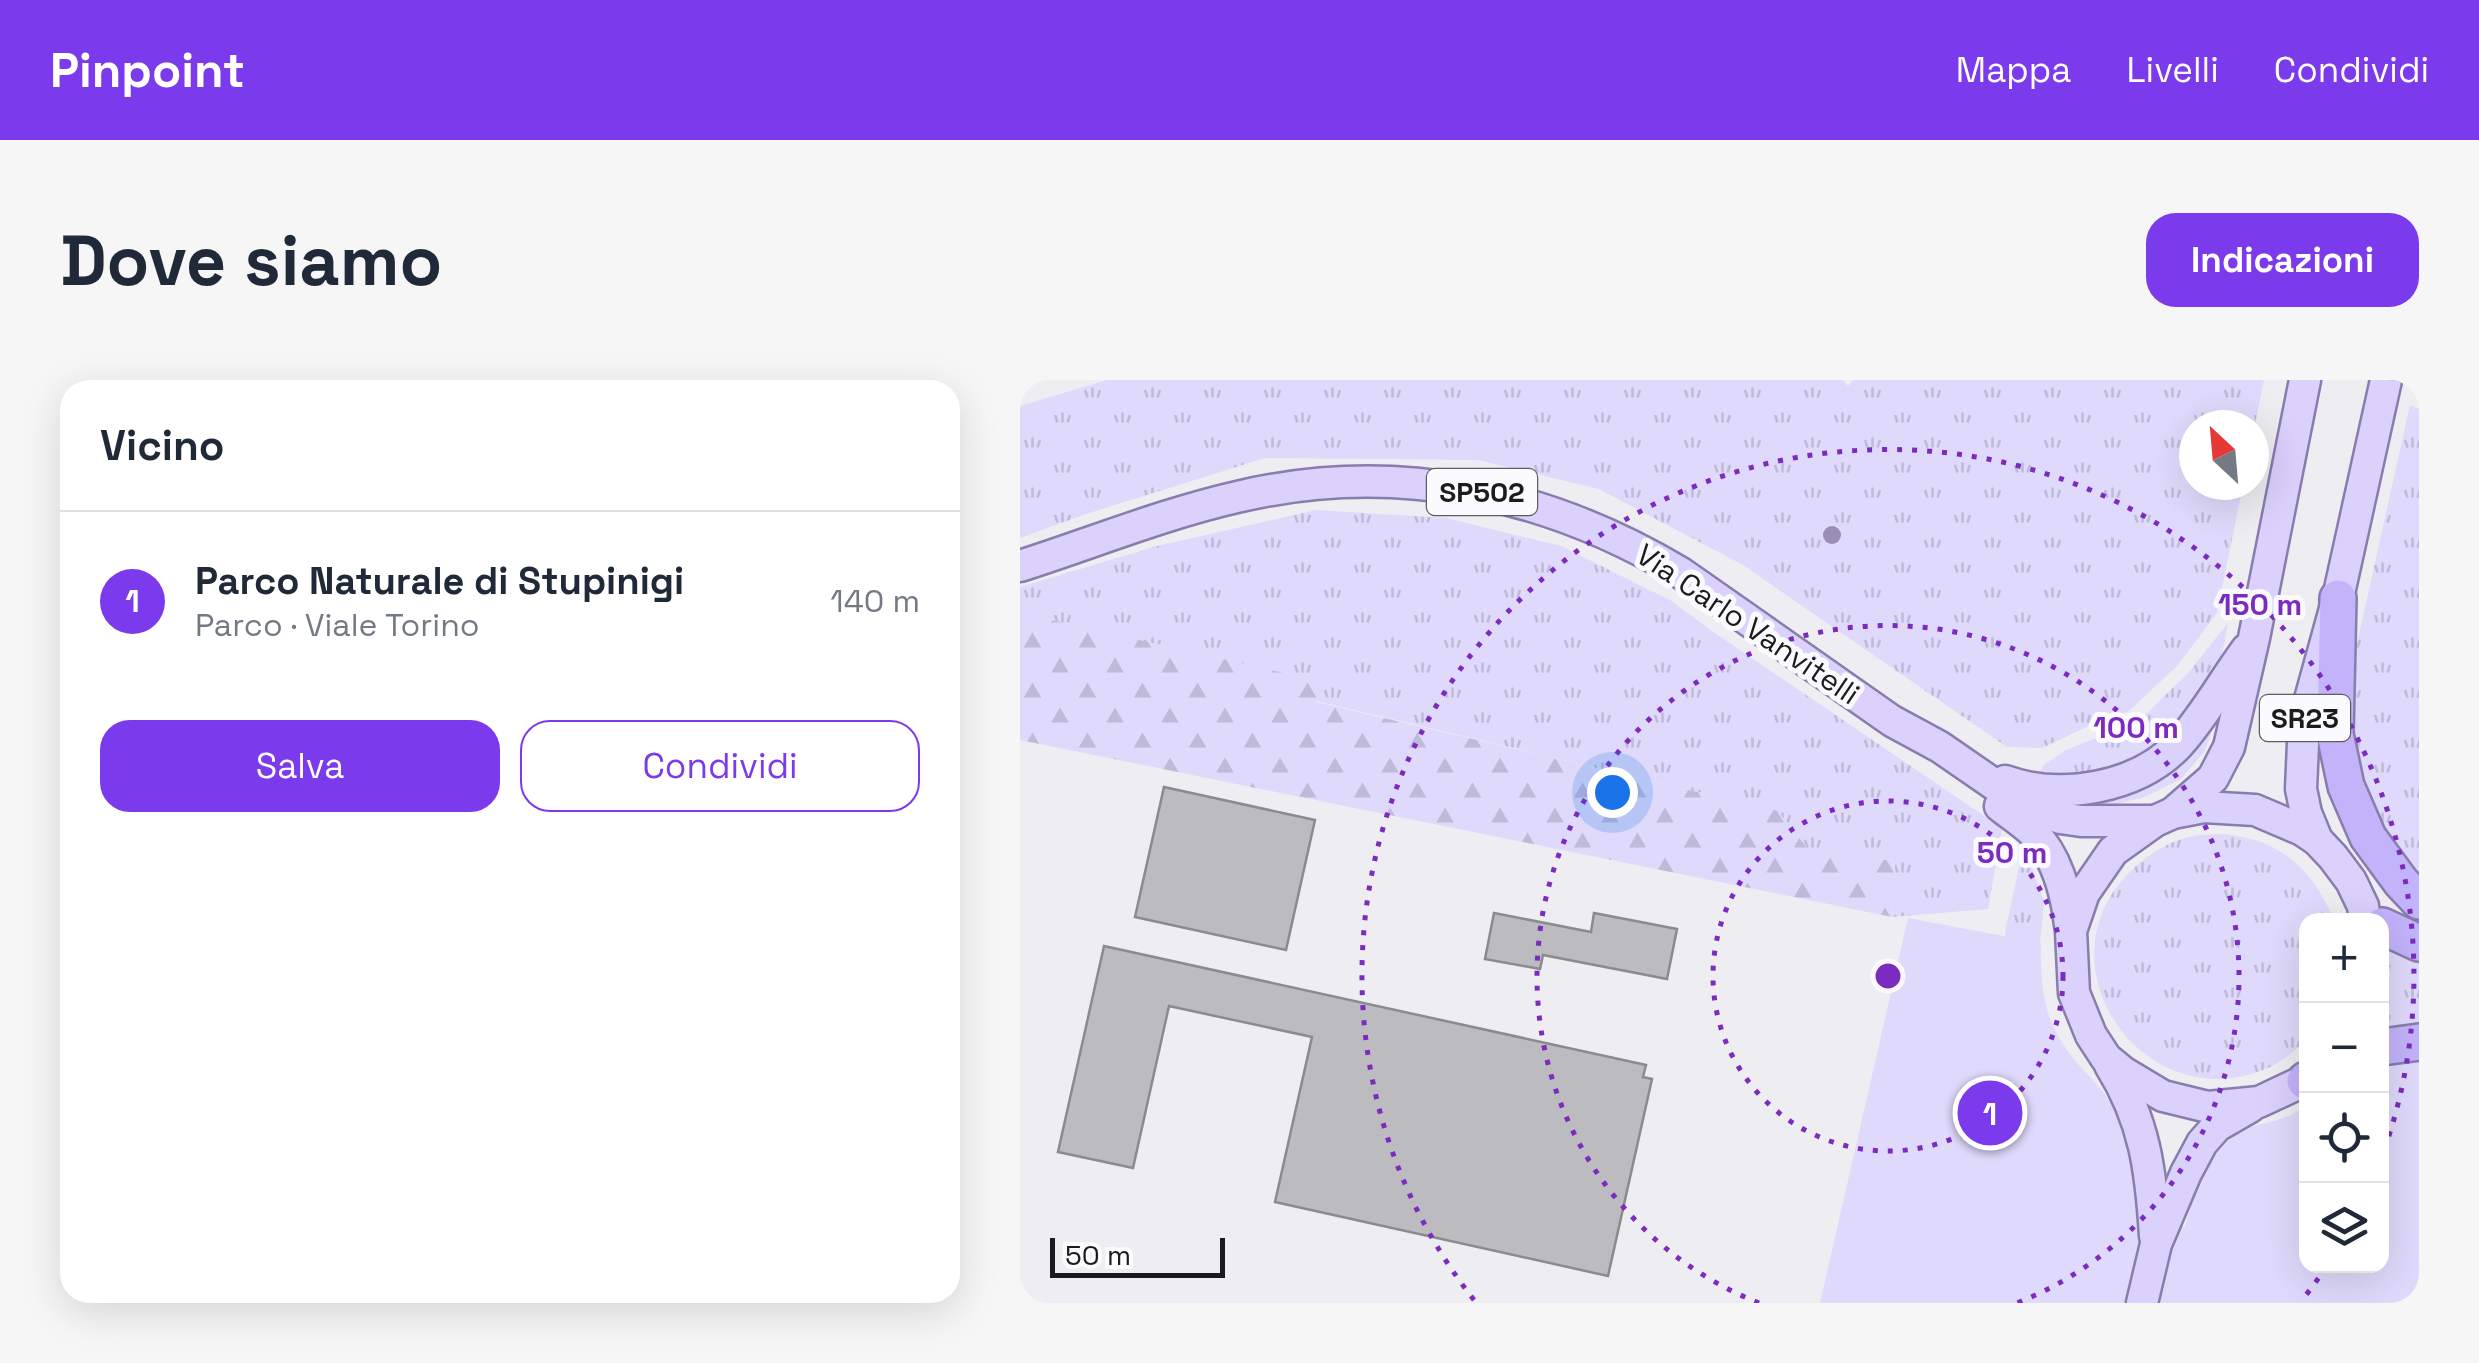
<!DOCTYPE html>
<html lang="it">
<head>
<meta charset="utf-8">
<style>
  :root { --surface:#fff; --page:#f6f6f7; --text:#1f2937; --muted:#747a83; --line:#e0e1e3; --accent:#7c3aed }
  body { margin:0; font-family:"Space Grotesk",sans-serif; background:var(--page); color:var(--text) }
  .controls { position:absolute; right:30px; bottom:30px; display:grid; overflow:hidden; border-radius:20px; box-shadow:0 10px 40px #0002 }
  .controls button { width:90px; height:90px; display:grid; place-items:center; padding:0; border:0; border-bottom:2px solid var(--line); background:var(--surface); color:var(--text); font:50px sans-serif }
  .compass { position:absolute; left:1159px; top:30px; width:90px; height:90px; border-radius:50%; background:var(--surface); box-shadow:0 10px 40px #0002; rotate:334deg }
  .scale { position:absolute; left:30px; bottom:25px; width:175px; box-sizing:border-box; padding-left:10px; border:5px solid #1b1b1d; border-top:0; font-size:28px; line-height:35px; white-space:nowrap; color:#1b1b1d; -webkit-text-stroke:8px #fbfaff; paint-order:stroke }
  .you { position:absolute; left:592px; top:412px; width:35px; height:35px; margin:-25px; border:8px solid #fff; border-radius:50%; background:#1a73e8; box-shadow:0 0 0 15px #1a73e833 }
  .badge { display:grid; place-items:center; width:65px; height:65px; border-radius:50%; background:var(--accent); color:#fff; font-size:32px; font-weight:700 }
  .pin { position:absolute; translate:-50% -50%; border:5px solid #fff; box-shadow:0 2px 10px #0006 }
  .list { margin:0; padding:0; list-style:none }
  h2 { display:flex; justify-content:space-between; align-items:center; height:130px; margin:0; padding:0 40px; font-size:42px }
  h2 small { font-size:32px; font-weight:400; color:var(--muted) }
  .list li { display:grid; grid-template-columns:65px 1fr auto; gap:30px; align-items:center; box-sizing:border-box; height:180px; padding:0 40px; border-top:2px solid var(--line) }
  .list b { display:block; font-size:38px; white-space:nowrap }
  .list p { margin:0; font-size:32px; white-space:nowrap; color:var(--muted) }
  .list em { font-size:32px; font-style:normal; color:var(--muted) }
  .actions { display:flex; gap:20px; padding:30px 40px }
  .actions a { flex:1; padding:22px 0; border:2px solid var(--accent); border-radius:30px; text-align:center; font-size:35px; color:var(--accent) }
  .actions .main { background:var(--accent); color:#fff }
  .icon { flex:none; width:55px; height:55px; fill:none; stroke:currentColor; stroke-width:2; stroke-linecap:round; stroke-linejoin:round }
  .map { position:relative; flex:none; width:1399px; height:923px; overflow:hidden; border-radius:30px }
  header { display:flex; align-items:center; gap:60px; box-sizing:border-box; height:140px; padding:0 50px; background:var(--accent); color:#fff }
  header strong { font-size:48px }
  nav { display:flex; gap:55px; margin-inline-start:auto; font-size:35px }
  .intro { display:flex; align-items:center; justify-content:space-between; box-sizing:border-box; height:240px; padding:0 60px }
  h1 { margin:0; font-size:70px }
  .button { padding:25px 45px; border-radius:30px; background:var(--accent); color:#fff; font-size:35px; font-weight:700 }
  main { display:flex; gap:60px; padding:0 60px }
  aside { flex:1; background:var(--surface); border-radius:30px; box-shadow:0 10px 40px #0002 }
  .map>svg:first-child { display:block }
</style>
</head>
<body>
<header>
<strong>Pinpoint</strong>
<nav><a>Mappa</a><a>Livelli</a><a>Condividi</a></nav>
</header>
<div class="intro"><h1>Dove siamo</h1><a class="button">Indicazioni</a></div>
<main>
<aside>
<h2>Vicino<small></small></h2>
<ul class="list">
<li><span class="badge">1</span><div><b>Parco Naturale di Stupinigi</b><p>Parco · Viale Torino</p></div><em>140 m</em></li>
</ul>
<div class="actions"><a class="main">Salva</a><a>Condividi</a></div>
</aside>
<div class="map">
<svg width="1399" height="923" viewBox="0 0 1399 923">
  <defs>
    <pattern id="grass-tufts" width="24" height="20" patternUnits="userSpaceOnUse" patternTransform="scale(2.5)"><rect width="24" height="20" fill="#dfd9fb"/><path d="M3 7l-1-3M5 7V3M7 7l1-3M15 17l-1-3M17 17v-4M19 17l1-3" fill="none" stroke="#bfbad7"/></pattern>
    <pattern id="forest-firs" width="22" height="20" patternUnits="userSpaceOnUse" patternTransform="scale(2.5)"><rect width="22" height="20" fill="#dfd9fb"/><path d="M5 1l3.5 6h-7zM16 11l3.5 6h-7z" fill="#bfbad7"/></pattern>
  </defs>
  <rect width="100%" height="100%" fill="#eeedf2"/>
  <g fill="url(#grass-tufts)">
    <polygon points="87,0 823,0 828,6 833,0 1244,0 1234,49 1234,45 1174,45 1174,105 1223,105 1197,233 1157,286 1109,331 1075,343 1022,368 987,367 723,185 579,109 458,80 245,78 66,134 0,158 0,26"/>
    <polygon points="1390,25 1399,29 1399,506 1371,474 1332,392 1330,295"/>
    <polygon points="296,130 426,138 541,166 650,220 692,251 982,448 968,529 872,537 875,481 788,469 757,431 296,321 299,301 0,233 0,207 137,166"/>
    <polygon points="1208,243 1200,284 1178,321 1144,360 1106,384 1068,396 1015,399 1025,384 1046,370 1119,341 1168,293"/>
    <polygon points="1196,339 1185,371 1161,399 1125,417 1071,430 1024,424"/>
    <path d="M1206 454C1219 457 1234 458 1246 464 1280 479 1300 507 1314 540L1286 541V660C1277 668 1267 678 1256 684 1129 750 1009 583 1115 487 1130 474 1148 462 1168 457 1180 454 1194 455 1206 454Z"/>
    <polygon points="1003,469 1009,479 1024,522 1016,603 1024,637 1105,770 983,574 986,547"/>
    <polygon points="1374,566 1399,575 1399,650 1362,654 1362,629 1370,595 1368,570"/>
  </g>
  <polygon fill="url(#forest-firs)" points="0,233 300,301 296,322 758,431 788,469 875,481 872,537 0,360"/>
  <path fill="#dfd9fb" d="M888 538 1021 563C1020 605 1023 639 1050 674 1064 693 1083 707 1094 729 1111 761 1116 799 1117 835L1165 847C1175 809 1189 766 1227 749 1239 743 1254 742 1266 737 1273 734 1280 729 1286 725V886H1362V681L1399 673V923H800Z"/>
  <g fill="#bcbbc0" stroke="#8b8a8f" stroke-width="2.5">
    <polygon points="144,407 295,440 266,570 115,537"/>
    <polygon points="474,533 571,552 574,533 657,549 647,599 523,575 520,589 465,579"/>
    <polygon points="84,566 626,685 623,697 632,699 588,896 255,822 292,657 149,626 113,788 38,772"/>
  </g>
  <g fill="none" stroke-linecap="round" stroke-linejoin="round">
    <defs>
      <g id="major">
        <path d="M0 186C72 163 143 134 217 117 373 80 524 111 661 193L872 341 920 367 1004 425 1040 438 1061 441H1135"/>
        <path d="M985 401C1041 421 1118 408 1159 364 1185 335 1204 300 1227 269"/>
        <path d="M980 426C990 434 1002 442 1012 451 1037 476 1046 511 1050 545"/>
        <polyline points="1154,432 1193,398 1209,367 1234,258 1285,0"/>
        <polyline points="1297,460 1286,433 1281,409 1284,341 1318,218 1366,0"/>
        <path d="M1090 685C1125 741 1131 791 1135 856"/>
        <polyline points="1286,700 1239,722 1188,727 1143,716 1103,692 1086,678 1071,655 1054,613 1051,551 1064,513 1093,471 1135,441 1153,433 1184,427 1235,430 1282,450 1297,460 1313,477 1331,501 1343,526 1345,541"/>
        <polyline points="1122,923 1136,864 1166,793 1182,763 1197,746 1230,727"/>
      </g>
      <g id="highway">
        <polyline points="1318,218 1315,354 1326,406 1348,457 1381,502 1399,521"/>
        <polyline points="1362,546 1399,563"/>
        <polyline points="1362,667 1399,662"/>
        <polyline points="1285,701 1286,700"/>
      </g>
    </defs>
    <use href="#major" stroke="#887ead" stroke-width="35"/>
    <use href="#highway" stroke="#887ead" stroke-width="40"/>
    <use href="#major" stroke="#dad1fc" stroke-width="30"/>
    <use href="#highway" stroke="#c2b3fa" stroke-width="35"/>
  </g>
  <circle fill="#998eb7" cx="812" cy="155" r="9"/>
  <g fill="none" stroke="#7b2cbf" stroke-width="5" stroke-dasharray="5 10">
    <circle cx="868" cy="596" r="175"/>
    <path d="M739 923A351 351 0 1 1 997 923"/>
    <path d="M1307 886A526 526 0 0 1 1282 920M454 920A526 526 0 1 1 1362 776"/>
  </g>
  <g text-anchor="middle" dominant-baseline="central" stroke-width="10" stroke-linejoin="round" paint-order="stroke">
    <g fill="#fbfaff" stroke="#5e5e61" stroke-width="2.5">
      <rect x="407" y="89" width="110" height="46" rx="8"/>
      <rect x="1240" y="315" width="90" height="46" rx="8"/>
    </g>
    <g font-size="28" font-weight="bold" fill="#1b1b1d">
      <text x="462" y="112">SP502</text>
      <text x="1285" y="338">SR23</text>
    </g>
    <g font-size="30" fill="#1b1b1d" stroke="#fbfaff">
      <text transform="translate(728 244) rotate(34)">Via Carlo Vanvitelli</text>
    </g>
  </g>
  <circle cx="868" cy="596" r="15" fill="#7b2cbf" stroke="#fbfaff" stroke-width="5"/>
  <g font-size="30" text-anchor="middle" font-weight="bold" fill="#7b2cbf" stroke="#fbfaff" stroke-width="10" stroke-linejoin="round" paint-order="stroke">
    <text x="1240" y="235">150 m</text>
    <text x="1116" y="358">100 m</text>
    <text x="992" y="483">50 m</text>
  </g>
</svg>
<div class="controls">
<button>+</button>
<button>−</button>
<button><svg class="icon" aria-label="locate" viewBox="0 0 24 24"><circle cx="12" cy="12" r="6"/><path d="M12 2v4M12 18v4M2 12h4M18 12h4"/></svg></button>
<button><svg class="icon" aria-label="layers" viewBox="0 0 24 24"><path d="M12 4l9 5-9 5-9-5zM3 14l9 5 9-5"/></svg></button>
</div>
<svg class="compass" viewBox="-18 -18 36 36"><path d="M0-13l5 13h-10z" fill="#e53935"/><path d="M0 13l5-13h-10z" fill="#747a83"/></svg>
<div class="scale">50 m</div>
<div class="you"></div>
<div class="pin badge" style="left:970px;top:733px">1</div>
</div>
</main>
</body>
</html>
